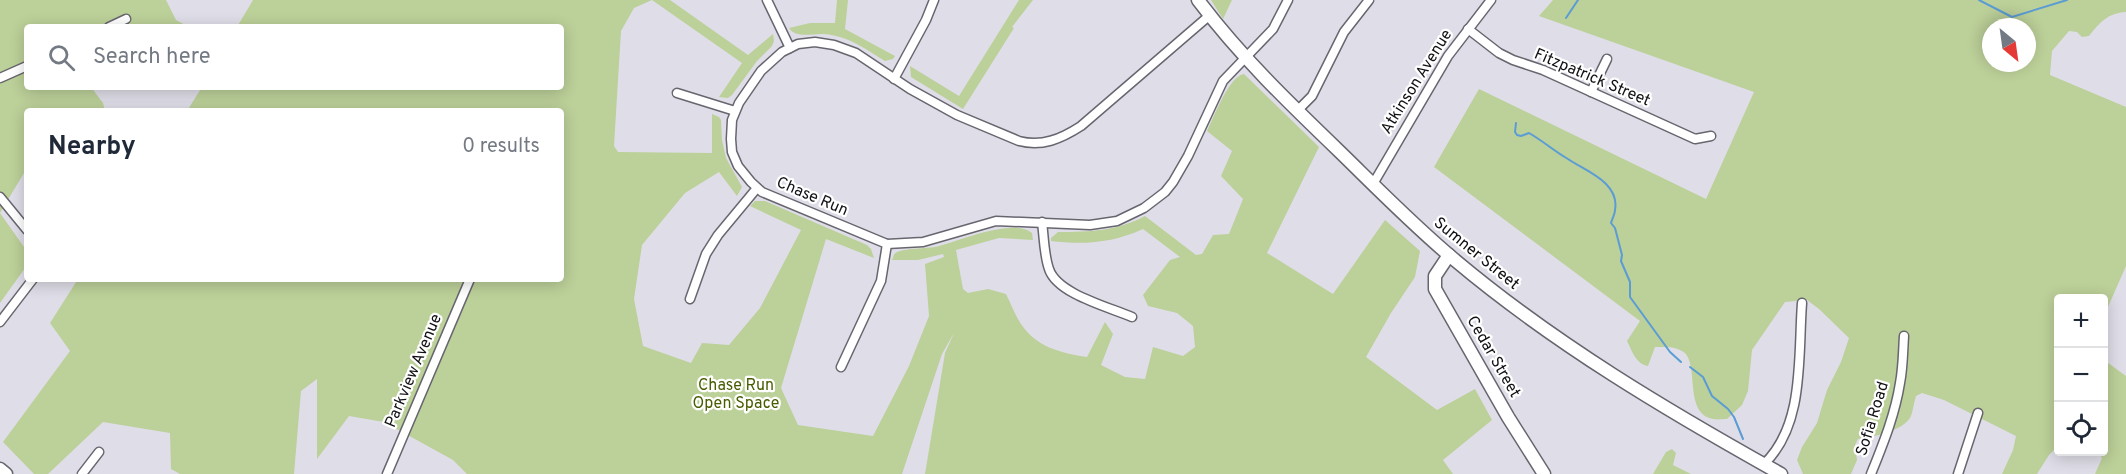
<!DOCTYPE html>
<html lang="en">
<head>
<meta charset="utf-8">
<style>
  :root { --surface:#fff; --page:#f6f6f7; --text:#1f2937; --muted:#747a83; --line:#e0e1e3 }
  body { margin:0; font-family:Overpass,sans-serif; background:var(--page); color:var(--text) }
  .controls { position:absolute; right:18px; bottom:18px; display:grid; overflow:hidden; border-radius:6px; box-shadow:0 3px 15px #0003 }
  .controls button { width:54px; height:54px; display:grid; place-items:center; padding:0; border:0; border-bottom:2px solid var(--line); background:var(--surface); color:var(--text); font:30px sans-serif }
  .compass { position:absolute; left:1982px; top:18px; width:54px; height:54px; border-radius:50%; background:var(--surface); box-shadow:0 3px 15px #0003; rotate:151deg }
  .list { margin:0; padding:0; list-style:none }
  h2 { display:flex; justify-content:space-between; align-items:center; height:78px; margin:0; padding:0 24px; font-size:26px }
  h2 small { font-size:20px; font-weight:400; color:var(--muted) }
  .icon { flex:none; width:33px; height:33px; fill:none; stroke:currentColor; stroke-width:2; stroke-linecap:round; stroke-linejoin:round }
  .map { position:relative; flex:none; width:2126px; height:474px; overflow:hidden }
  .search { position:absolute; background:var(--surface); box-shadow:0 3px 15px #0003; left:24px; top:24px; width:540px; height:66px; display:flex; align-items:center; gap:15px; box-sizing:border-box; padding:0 21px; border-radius:6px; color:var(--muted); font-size:22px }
  .panel { position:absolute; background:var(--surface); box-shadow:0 3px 15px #0003; left:24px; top:108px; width:540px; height:174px; border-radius:6px }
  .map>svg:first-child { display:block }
</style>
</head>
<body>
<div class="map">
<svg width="2126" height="474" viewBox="0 0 2126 474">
  <rect width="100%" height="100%" fill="#dfdee8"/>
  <g fill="#bcd099" fill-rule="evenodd">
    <polygon points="0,0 166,0 176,20 189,27 27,27 27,87 91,87 103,103 105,111 27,111 27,168 0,213 24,247 25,268 0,303"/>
    <path d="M253 0H670L748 55 773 34 774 41 772 46 757 61 732 95 728 98 719 97 742 63 652 0 634 8 621 31 614 146 618 152 712 153V114L719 117 721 120 722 140 726 158 742 187 737 196 719 172 685 193 642 245 634 299 643 346 691 363 702 343 729 345 760 308 801 230 750 206 755 201H765L867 245 871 249 874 258 826 239 781 388 798 425 873 436 909 366 929 316 925 264 944 257 943 254 918 260H892C894 256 893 254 897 252 903 249 927 248 935 247 958 242 1012 217 1032 233L1033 240 999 238 956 250 963 289 968 293 988 289 1006 294C1011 304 1015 315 1021 324 1036 347 1061 353 1087 357L1105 322 1113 334 1101 365 1125 377 1145 379 1153 347 1183 356 1195 347 1193 326 1177 313 1148 306 1143 295 1170 260 1180 257 1143 229C1113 243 1083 245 1051 241V238L1058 232C1090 232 1117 231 1145 216L1196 255 1202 254 1213 235 1229 234 1243 199 1221 176 1232 151 1207 131C1214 117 1229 76 1244 74L1319 147 1267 253 1333 294 1385 220 1420 251 1415 277 1391 313 1366 357 1437 410 1475 389 1492 420 1443 460 1453 474H925L945 353 954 333 942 354 902 474H467L453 460 384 422 349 416 317 459V379L301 391 294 474H180L171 469 170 433 103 422 48 474H34L3 442 70 351 50 323 78 279H561V111H187L202 87H561V27H237Z"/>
    <path d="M837 0H848L845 29 895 56 893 59 885 61C865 49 849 36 824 34 813 33 796 39 789 28L810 23H835Z"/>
    <polygon points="1019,0 1033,0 1012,27 1014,28 963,109 911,77 910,66 959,96"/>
    <polygon points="1211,0 1232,0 1223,19"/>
    <path d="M1553 0H2126V12C2108 13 2100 22 2089 36L2082 37 2077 32 2069 31 2052 51 2050 75 2126 107V266L2104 316V298H2058V446L2049 455 2037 474H2002L2013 450 2016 436 1944 400 1922 393 1916 396C1914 402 1913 410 1911 416 1904 431 1873 437 1858 439L1855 445 1857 460 1851 474H1803L1797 460 1802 447 1817 423 1827 390 1841 362 1849 338 1819 309 1807 300 1785 302 1752 350 1748 391 1742 405 1727 419C1723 419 1717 420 1713 419 1682 413 1701 361 1682 351 1674 346 1664 347 1655 347L1648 366C1636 364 1632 351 1627 341L1640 321 1434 167 1479 89 1706 199 1754 92 1539 16ZM1991 27H2027V63H1991Z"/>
    <polygon points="2104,360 2126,376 2126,474 2095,474 2102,458 2098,452 2104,452"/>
    <polygon points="1672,449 1676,453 1673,465 1691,474 1653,474 1666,452"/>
  </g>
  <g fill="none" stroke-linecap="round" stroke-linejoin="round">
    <g stroke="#5b9cd5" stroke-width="2">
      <polyline points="1979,0 2012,17 2067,0"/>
      <polyline points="1566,18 1578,0"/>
      <path d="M1516 123 1515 132 1517 135 1521 136 1529 133C1543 141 1554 151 1568 159 1585 171 1620 182 1615 210 1615 214 1612 219 1611 223L1615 228 1622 255 1621 261 1630 282V297L1670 352 1681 362"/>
      <polyline points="1690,367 1703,377 1712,396 1728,409 1734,417 1743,439"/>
    </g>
    <defs>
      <g id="street">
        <polyline points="767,0 790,48"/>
        <path d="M1210 15 1081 126C1061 139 1042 147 1019 141L957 115 910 89 856 53 834 45 815 42 798 44 782 52 761 71 739 103 732 120 731 139 732 152 738 166 751 182 762 192 887 244 923 242 996 221 1090 225 1117 221 1144 208 1165 192 1173 182 1188 156 1223 81 1273 29 1288 0"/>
        <polyline points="109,27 126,19"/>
        <polyline points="1468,29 1499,53 1513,60 1543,70 1695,139 1711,136"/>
        <polyline points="0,78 27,66"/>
        <polyline points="894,79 926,20 934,0"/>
        <polyline points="1591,92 1607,59"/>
        <polyline points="677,93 735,111"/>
        <polyline points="1297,111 1312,96 1344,32 1369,0"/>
        <polyline points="1373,184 1448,56 1491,0"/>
        <polyline points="0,197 27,230"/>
        <path d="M1042 222C1044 237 1044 255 1049 269 1057 294 1109 307 1132 317"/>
        <polyline points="690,299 706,254 718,235 757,188"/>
        <polyline points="0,322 33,279"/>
        <polyline points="841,367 881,281 887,244"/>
        <path d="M1764 464C1805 425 1798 356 1802 303"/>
        <polyline points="82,474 99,452"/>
        <polyline points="387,474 470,279"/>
        <path d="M1871 474C1883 444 1895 415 1900 383 1903 368 1903 351 1904 336"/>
        <polyline points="1958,474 1978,413"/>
      </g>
      <g id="secondary">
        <path d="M1198 0C1240 56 1290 104 1340 152 1378 189 1415 227 1456 261 1555 344 1668 411 1781 474"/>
        <polyline points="1449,255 1435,276 1435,289 1508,417 1544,474"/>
        <polyline points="0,469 6,474"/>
      </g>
    </defs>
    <use href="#street" stroke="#67666f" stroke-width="11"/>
    <use href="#secondary" stroke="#67666f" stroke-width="15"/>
    <use href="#street" stroke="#fff" stroke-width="8"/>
    <use href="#secondary" stroke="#fff" stroke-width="12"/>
  </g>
  <g text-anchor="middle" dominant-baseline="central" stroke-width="4.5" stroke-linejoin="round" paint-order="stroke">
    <g font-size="16" fill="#111115" stroke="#fff">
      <text transform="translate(1592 78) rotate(23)">Fitzpatrick Street</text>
      <text transform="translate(1417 82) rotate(-58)">Atkinson Avenue</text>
      <text transform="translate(812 197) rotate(23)">Chase Run</text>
      <text transform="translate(1476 254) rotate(39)">Sumner Street</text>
      <text transform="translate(1493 357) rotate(60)">Cedar Street</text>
      <text transform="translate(414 371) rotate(-67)">Parkview Avenue</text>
      <text transform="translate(1873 419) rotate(-73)">Sofia Road</text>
    </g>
    <g font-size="16" fill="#475d00" stroke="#fff">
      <text x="736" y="386">Chase Run<tspan x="736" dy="18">Open Space</tspan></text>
    </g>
  </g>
</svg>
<div class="controls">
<button>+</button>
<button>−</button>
<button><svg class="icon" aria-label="locate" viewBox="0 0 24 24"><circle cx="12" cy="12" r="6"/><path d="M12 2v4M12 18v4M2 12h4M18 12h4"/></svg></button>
</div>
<svg class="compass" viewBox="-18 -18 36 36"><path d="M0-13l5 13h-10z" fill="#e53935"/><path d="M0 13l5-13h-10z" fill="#747a83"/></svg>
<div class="search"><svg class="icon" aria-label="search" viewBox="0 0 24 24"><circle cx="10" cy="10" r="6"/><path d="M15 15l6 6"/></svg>Search here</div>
<section class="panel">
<h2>Nearby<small>0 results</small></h2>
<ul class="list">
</ul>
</section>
</div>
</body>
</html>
